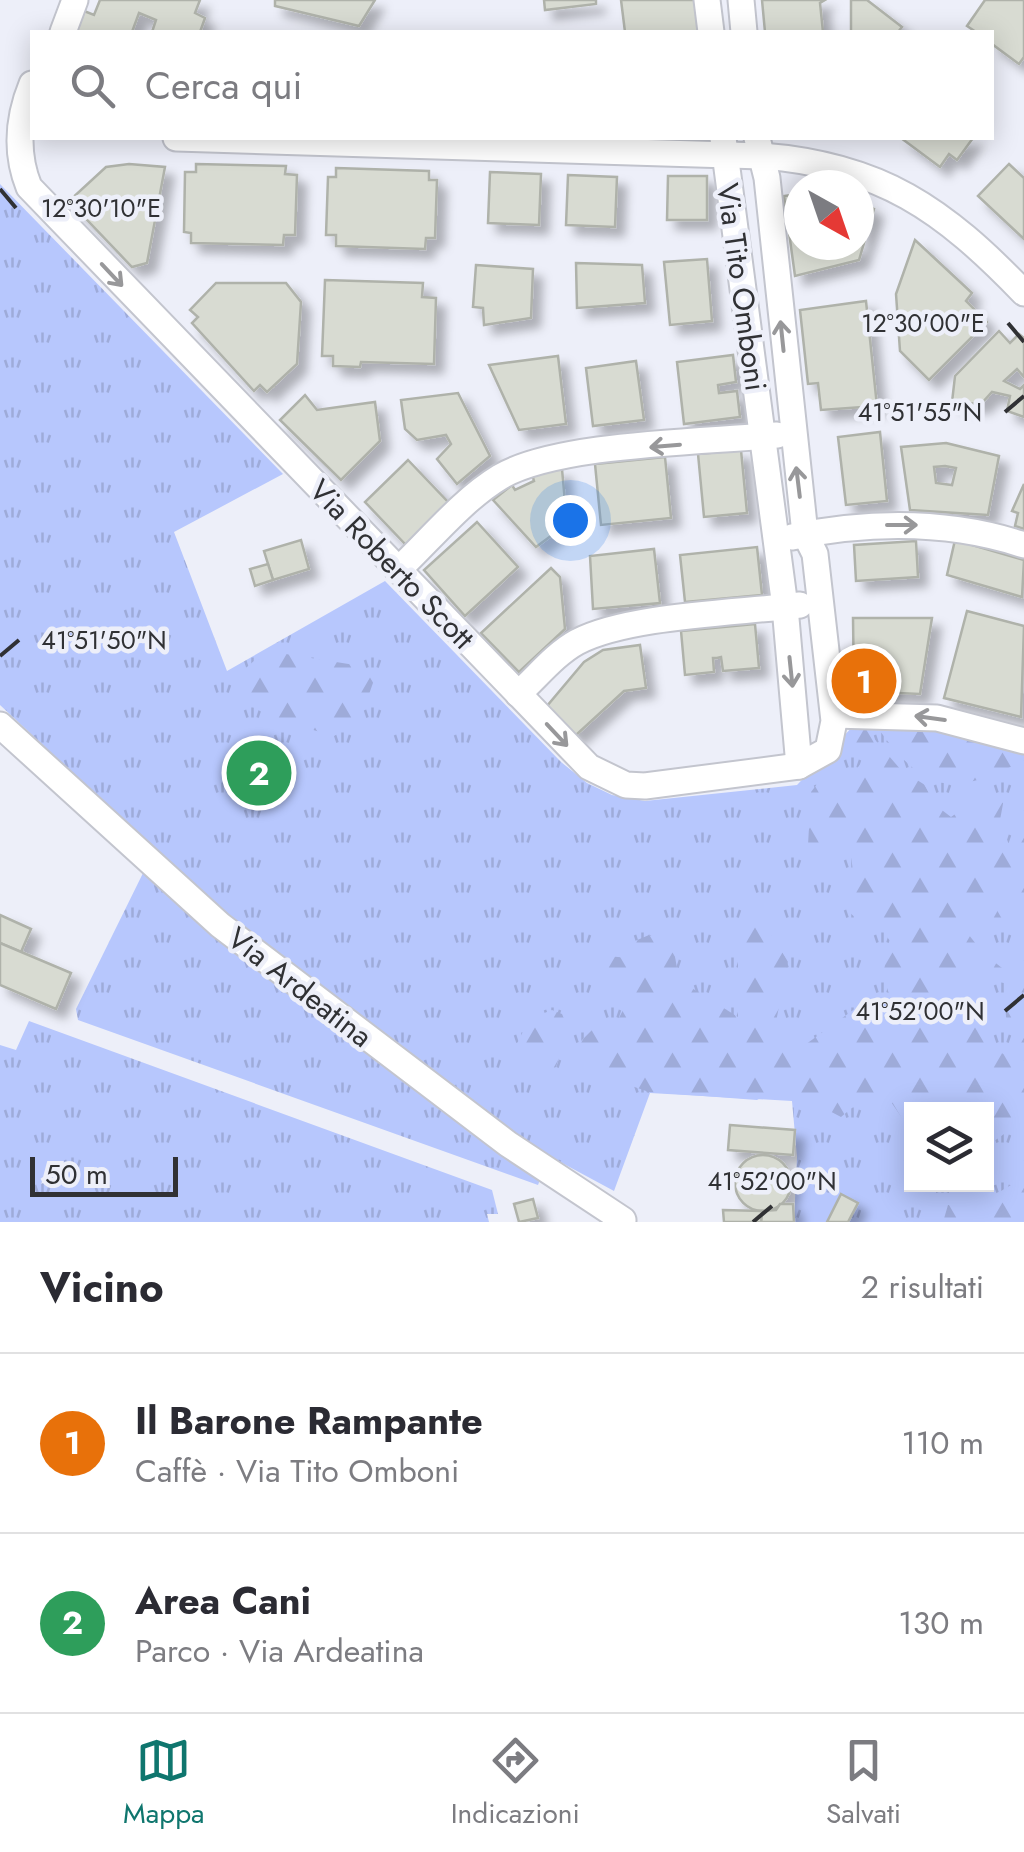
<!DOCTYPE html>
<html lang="it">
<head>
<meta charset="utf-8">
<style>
  :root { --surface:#fff; --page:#f7f7f7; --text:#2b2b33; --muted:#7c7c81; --line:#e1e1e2; --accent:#0f766e }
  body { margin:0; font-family:Jost,sans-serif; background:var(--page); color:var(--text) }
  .controls { position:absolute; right:30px; bottom:30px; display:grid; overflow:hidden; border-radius:0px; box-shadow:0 5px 25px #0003 }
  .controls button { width:90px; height:90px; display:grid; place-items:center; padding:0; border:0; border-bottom:2px solid var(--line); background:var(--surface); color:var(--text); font:50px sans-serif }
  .compass { position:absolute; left:784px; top:170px; width:90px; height:90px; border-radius:50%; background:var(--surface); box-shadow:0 5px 25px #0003; rotate:140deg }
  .scale { position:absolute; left:30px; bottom:25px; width:148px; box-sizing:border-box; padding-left:10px; border:5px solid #303134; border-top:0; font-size:28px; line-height:35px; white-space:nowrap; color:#303134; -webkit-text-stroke:8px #edeff9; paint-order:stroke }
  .you { position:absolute; left:570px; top:520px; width:35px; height:35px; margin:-25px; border:8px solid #fff; border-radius:50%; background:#1a73e8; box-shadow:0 0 0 15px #1a73e833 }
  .badge { display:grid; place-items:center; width:65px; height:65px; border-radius:50%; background:var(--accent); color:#fff; font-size:32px; font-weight:700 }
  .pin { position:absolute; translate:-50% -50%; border:5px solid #fff; box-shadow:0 2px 10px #0006 }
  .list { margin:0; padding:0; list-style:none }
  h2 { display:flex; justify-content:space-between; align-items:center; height:130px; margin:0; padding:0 40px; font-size:42px }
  h2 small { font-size:32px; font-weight:400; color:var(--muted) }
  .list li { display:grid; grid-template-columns:65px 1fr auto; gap:30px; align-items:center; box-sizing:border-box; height:180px; padding:0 40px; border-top:2px solid var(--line) }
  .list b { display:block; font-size:38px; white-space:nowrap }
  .list p { margin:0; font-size:32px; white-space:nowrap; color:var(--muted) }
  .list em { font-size:32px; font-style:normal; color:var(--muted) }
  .icon { flex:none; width:55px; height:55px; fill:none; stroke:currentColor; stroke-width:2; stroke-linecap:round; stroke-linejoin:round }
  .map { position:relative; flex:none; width:1024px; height:1222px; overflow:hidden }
  .search { position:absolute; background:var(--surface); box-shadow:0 5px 25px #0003; left:30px; right:30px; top:30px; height:110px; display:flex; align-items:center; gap:25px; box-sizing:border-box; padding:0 35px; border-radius:0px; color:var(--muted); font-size:38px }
  .sheet { height:490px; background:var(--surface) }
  nav { display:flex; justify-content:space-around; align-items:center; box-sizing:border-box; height:140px; border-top:2px solid var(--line); background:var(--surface); font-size:28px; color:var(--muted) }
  nav a { display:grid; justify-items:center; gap:5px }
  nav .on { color:var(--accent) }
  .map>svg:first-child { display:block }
</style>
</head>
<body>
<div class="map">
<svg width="1024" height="1222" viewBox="0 0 1024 1222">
  <defs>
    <pattern id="grass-tufts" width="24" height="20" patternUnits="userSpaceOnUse" patternTransform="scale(2.5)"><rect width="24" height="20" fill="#b7c7fd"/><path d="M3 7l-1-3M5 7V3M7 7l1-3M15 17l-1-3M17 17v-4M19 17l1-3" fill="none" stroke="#9eabd9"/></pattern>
    <pattern id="forest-firs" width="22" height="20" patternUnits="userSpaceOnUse" patternTransform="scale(2.5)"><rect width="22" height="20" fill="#b7c7fd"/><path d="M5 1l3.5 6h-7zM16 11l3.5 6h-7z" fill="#9eabd9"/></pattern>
    <filter id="shadow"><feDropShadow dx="9" dy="9" stdDeviation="5" flood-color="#0004"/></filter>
  </defs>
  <rect width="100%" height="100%" fill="#edeff9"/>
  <g fill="url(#grass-tufts)" fill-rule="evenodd">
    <path d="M0 184 283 474 174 532 227 671 385 581 561 762 587 783 612 795 645 801 797 785 858 721 1024 747V1209L1009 1222H794L797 1157 792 1101 650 1093 614 1191 512 1136 228 918 0 705ZM912 1110H986V1184H912Z"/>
    <polygon points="146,867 388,1069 541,1177 538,1185 78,1020 76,1009"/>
    <polygon points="29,1021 492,1190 498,1214 487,1214 489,1222 0,1222 0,1045 16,1050"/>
  </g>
  <g fill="url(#forest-firs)">
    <polygon points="286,654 361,666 374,680 360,720 334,736 272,718 236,697 232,680 255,660"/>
    <path d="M886 724 938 727 1014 748 1019 763C953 795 926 794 880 731Z"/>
    <path d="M864 727 901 770 925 785 934 804 951 817 980 797 1005 793 1000 820 1009 845 1024 836V927L1007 900 990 898 1002 919 991 932 972 918 958 921 983 953 1016 979 1024 978V1049L1017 1046 1006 1017 1004 983 972 972 954 1000 987 1013 990 1048 1024 1063V1120L987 1146 986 1110H912L911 1131 889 1099 865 1097 841 1117 782 1086 757 1100 649 1092 600 1075 584 1061 579 1043 594 1028 618 1020 624 1008C615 990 599 983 589 965L607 956 629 958 635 941 649 935 673 945 679 980 738 1017V942L760 918 788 961 775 1027 791 1055 856 1008 876 1000 892 1004 883 974 890 941 878 924 867 928 849 912C856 881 854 859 843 829L835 831 837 846 825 854 808 845 811 792 827 771 847 780 864 760 850 747Z"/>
    <polygon points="552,1010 562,1014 568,1028 556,1067 543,1079 524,1071 515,1048 529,1019"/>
    <polygon points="1024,1177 1024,1222 943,1222 948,1205 981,1203"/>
  </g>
  <g fill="#d8dbd2" stroke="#afb2aa" stroke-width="2.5" fill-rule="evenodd" filter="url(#shadow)">
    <polygon points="100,0 200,0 195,13 205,18 200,32 152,32 156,20 139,13 132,32 76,32 84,11 94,15"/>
    <polygon points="275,0 375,0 359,26 275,6"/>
    <polygon points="544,0 596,0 596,4 545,10"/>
    <polygon points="621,0 695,0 699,32 625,32"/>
    <polygon points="762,0 825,0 820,3 823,32 765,32"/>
    <polygon points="851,0 867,0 902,27 898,32 851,32"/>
    <polygon points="985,0 1024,0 1024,57 1019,64 992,44 992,32 976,32 967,26"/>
    <polygon points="901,138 973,138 957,160 949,154 940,167"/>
    <polygon points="129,164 165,167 147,263 132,267 69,201 106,167"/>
    <polygon points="196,164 286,166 285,174 297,175 295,235 284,235 283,245 191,243 191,233 184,232 185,172 196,172"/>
    <polygon points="1009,164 1024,178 1024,239 978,196"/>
    <polygon points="336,168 429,171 429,180 437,180 435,238 426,238 425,249 336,246 336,235 326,235 328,177 336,177"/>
    <polygon points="490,172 541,174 539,225 488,223"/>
    <polygon points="568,175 617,177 615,227 566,225"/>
    <polygon points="668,176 707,176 707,220 667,220"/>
    <polygon points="799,194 799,245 859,245 859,202 874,209 859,260 795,276 784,196"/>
    <polygon points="915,240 972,293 966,301 987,322 929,380 900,351 896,294"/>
    <polygon points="707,259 712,321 670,325 664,262"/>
    <polygon points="576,263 642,265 645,303 577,308"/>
    <polygon points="476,265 533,269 531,318 484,325 483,308 473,307"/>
    <polygon points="325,280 423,283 422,297 436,298 434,364 361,362 360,367 333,366 333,356 322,356"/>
    <polygon points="216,283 286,283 301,302 297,364 267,392 260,385 254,391 192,323 198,317 190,310"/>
    <polygon points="866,301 877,406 821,410 818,383 808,384 800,310"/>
    <polygon points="999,331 1010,343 1019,334 1024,338 1024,377 1017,369 1004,381 1020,389 1024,385 1024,417 1007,411 1010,396 992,392 981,404 952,402 955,376"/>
    <polygon points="733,355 736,382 718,385 719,393 737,391 740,417 684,424 677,362"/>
    <polygon points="558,356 566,424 519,430 489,365"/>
    <polygon points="636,361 644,420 593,426 586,368"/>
    <polygon points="458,393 490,456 457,484 437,459 451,444 446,435 417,440 405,429 401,400"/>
    <polygon points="305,395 317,410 375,402 380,441 341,480 280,420"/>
    <polygon points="880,432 887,501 846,505 838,437"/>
    <path d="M946 443 999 456 988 515 910 510 901 447ZM945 466 956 468 952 485 936 483 934 467Z"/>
    <polygon points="741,450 747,513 704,517 698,454"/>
    <polygon points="665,457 671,518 601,525 595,464"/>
    <polygon points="408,460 449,503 406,545 365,502"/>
    <polygon points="562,469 567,524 536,547 493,500 512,485 515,490 534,481 532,474"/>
    <polygon points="1024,484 1024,529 1015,526 1018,513 1012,511"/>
    <polygon points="477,522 518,567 465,616 424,570"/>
    <polygon points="301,540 309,569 273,580 264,551"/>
    <polygon points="955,540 1024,560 1022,597 947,575"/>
    <polygon points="916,541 918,577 856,581 854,545"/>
    <polygon points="757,547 762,595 685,602 680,555"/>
    <polygon points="654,549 660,603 593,609 590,556"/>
    <polygon points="268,564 273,580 255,586 250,569"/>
    <polygon points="551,568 560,577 565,629 519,672 481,633"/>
    <polygon points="967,611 1024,626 1021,717 944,698"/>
    <polygon points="853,618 932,618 920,694 854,691"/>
    <polygon points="755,624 759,668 723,671 721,657 717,658 713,658 714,672 685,675 681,631"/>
    <polygon points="640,645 646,688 624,691 575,736 547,706 584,662 603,650"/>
    <polygon points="0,915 31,929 21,952 0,943"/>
    <polygon points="0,943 71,973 56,1009 0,985"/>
    <polygon points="730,1125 795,1130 793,1155 728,1150"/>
    <circle cx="763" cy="1183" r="28"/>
    <polygon points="841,1194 858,1203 848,1222 827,1222"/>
    <polygon points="533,1199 538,1218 519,1222 514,1204"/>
    <polygon points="780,1204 793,1204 794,1222 761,1222 762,1211 776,1210"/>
    <polygon points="723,1210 762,1211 761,1222 724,1222"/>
  </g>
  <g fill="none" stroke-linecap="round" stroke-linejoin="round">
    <defs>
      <g id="minor">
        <polyline points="707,0 711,32"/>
        <polyline points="741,0 744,32"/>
        <polyline points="63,32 75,0"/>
        <path d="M32 84C18 118 15 152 29 187L589 767 626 785 645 786 799 766"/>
        <path d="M176 138 762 156C881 165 943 209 1024 293"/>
        <polyline points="723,138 785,607 799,766 828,750 834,721 815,554 805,534 767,178 757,138"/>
        <path d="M792 537C870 521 948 520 1024 545"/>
        <path d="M398 570C430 540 462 500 500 477 557 443 706 442 777 435"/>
        <path d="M518 694C537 677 555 654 577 642 628 615 739 613 800 605"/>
        <polyline points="834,715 937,718 1024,741"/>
        <polyline points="0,725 220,925 508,1144 623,1220"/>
      </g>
    </defs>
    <use href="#minor" stroke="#c3c5ce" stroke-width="29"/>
    <use href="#minor" stroke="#fff" stroke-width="25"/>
  </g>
  <defs><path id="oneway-shaft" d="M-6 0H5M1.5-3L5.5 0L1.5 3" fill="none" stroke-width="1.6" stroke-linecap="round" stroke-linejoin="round" transform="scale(2.5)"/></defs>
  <g stroke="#98989a">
    <use href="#oneway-shaft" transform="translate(112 275) rotate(47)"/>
    <use href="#oneway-shaft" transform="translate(782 336) rotate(-96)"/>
    <use href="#oneway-shaft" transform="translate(665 446) rotate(175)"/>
    <use href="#oneway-shaft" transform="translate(798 482) rotate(-97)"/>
    <use href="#oneway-shaft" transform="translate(902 525)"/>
    <use href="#oneway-shaft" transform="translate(791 672) rotate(84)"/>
    <use href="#oneway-shaft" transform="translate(930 718) rotate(-172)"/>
    <use href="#oneway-shaft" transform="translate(557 735) rotate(47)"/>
  </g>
  <path fill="none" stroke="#303134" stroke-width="4" d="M0 189 16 208M1008 323 1024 342M1005 412 1024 396M0 656 19 640M1005 1011 1024 995M753 1222 772 1206"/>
  <g text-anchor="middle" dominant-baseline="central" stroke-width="9" stroke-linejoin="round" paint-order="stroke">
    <g font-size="30" fill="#303134" stroke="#edeff9">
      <text transform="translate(742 287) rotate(82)">Via Tito Omboni</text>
      <text transform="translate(392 564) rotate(46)">Via Roberto Scott</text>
      <text transform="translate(300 987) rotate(38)">Via Ardeatina</text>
    </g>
  </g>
  <g font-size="25" text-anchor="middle" fill="#303134" stroke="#edeff9" stroke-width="9" stroke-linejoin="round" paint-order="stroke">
    <text x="101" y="217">12°30'10"E</text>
    <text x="923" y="332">12°30'00"E</text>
    <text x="920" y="421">41°51'55"N</text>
    <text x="104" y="649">41°51'50"N</text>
    <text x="920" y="1020">41°52'00"N</text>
    <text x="772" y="1190">41°52'00"N</text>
  </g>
</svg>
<div class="controls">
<button><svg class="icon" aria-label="layers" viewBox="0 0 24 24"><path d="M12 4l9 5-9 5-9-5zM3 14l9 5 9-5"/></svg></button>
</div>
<svg class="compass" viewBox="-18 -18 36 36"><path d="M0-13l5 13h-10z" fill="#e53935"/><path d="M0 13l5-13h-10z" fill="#7c7c81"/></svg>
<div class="scale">50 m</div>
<div class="you"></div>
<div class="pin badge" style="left:864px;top:681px;background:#e8710a">1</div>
<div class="pin badge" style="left:259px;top:773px;background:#2e9e5b">2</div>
<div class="search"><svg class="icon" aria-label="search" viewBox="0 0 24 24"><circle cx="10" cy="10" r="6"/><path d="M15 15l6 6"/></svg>Cerca qui</div>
</div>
<section class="sheet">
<h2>Vicino<small>2 risultati</small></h2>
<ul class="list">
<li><span class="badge" style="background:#e8710a">1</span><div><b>Il Barone Rampante</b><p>Caffè · Via Tito Omboni</p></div><em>110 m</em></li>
<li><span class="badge" style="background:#2e9e5b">2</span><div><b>Area Cani</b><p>Parco · Via Ardeatina</p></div><em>130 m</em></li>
</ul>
</section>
<nav>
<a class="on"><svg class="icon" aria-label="map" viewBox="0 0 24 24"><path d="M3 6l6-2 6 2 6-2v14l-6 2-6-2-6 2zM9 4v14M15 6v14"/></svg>Mappa</a>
<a><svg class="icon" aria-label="directions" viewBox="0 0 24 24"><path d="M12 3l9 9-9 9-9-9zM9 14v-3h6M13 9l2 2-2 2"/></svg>Indicazioni</a>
<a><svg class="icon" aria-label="saved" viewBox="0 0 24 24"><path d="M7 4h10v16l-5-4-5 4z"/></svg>Salvati</a>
</nav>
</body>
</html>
